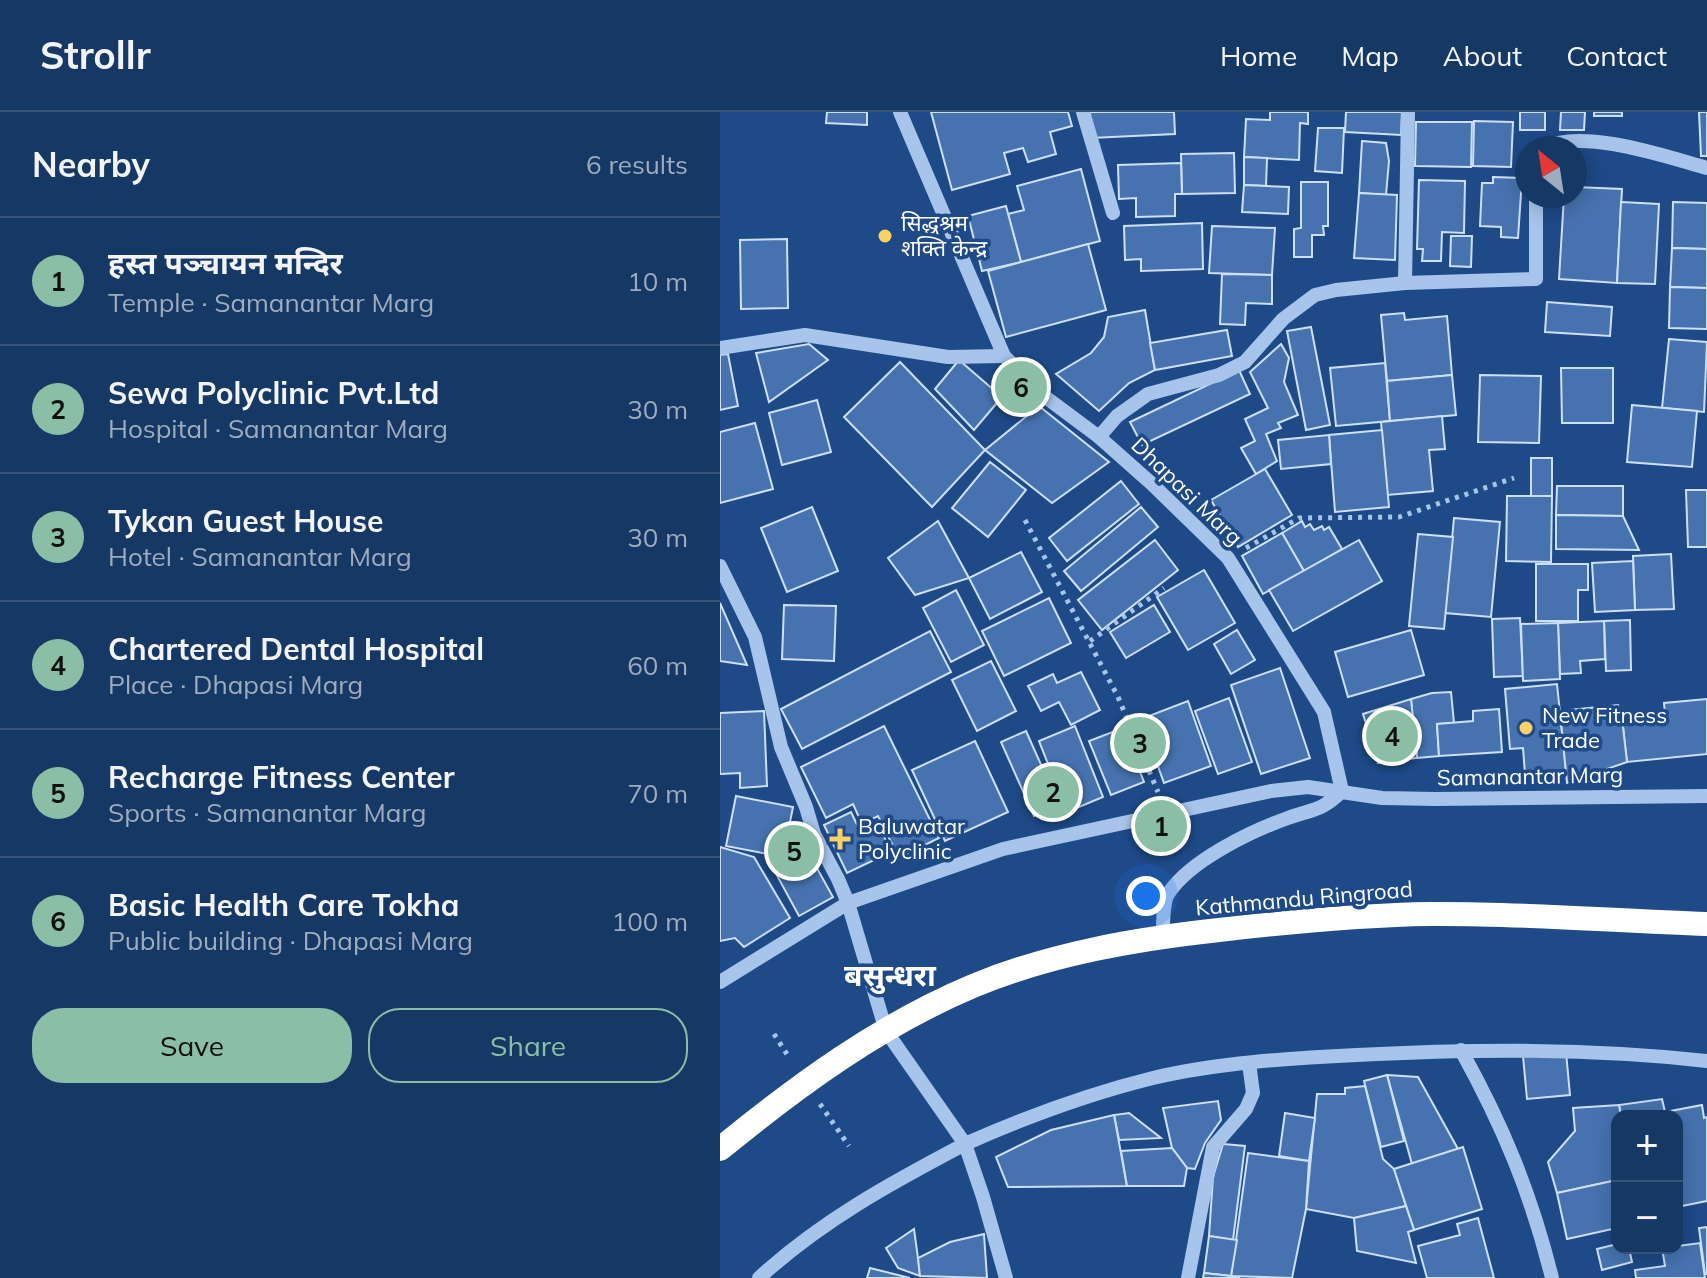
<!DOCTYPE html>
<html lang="en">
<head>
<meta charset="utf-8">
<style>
  :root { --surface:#163865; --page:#23436e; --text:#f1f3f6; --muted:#9eacbf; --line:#355279; --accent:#8abfa5 }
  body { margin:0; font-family:Mulish,"Noto Sans Devanagari",sans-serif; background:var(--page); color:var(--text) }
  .controls { position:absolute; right:24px; bottom:24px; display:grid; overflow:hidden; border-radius:16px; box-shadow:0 4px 20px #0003 }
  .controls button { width:72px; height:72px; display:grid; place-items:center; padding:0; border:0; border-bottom:2px solid var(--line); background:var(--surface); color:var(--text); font:40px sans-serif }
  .compass { position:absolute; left:795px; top:24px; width:72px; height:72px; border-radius:50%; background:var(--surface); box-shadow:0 4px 20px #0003; rotate:330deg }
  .you { position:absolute; left:426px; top:784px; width:28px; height:28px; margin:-20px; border:6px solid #fff; border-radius:50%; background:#1a73e8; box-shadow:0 0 0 12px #1a73e833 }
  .badge { display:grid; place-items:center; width:52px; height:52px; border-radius:50%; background:var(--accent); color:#111; font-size:26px; font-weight:700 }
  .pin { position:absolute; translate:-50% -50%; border:4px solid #fff; box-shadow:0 2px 8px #0006 }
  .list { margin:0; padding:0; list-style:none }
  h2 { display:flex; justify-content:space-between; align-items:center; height:104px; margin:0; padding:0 32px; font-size:34px }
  h2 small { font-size:26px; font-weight:400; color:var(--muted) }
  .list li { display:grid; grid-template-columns:52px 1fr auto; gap:24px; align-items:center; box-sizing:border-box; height:128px; padding:0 32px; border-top:2px solid var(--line) }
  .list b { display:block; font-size:30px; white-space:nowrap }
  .list p { margin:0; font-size:26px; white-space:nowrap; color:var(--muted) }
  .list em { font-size:26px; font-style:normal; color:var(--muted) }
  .actions { display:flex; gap:16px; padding:24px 32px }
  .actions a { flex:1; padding:18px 0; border:2px solid var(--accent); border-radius:32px; text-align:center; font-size:28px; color:var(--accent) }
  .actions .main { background:var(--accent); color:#111 }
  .map { position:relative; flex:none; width:987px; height:1166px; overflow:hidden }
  header { display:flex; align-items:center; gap:48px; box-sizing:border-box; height:112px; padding:0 40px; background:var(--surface); border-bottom:2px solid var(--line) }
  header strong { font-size:38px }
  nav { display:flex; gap:44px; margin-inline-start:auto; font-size:28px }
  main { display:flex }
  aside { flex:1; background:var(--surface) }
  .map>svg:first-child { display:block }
</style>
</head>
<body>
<header>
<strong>Strollr</strong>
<nav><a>Home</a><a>Map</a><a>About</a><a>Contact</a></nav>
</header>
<main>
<aside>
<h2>Nearby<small>6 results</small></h2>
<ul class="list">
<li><span class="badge">1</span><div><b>हस्त पञ्चायन मन्दिर</b><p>Temple · Samanantar Marg</p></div><em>10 m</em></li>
<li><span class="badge">2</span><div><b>Sewa Polyclinic Pvt.Ltd</b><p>Hospital · Samanantar Marg</p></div><em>30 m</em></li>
<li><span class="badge">3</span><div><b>Tykan Guest House</b><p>Hotel · Samanantar Marg</p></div><em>30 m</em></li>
<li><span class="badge">4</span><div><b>Chartered Dental Hospital</b><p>Place · Dhapasi Marg</p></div><em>60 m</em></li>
<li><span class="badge">5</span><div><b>Recharge Fitness Center</b><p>Sports · Samanantar Marg</p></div><em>70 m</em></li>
<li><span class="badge">6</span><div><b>Basic Health Care Tokha</b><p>Public building · Dhapasi Marg</p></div><em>100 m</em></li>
</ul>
<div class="actions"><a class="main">Save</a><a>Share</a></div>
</aside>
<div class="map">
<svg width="987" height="1166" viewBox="0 0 987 1166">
  <rect width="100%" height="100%" fill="#1e4a87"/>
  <g fill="#4673af" stroke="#ccdff8" stroke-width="2">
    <polygon points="107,0 147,0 147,13 106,11"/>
    <polygon points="211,0 348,0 352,14 330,20 336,42 308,50 303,36 284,41 290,62 232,78"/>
    <polygon points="370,0 454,0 455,22 371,26"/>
    <polygon points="550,0 588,0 588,12 580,11 579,48 524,45 526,7 550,8"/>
    <polygon points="626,0 682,0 681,23 625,20"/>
    <rect x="800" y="0" width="25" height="18"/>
    <polygon points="841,0 865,0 864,18 840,18"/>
    <rect x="874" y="0" width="28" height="4"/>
    <polygon points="979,0 987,0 987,44 981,44"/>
    <polygon points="754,9 793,10 791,55 753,54"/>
    <polygon points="696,10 752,10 751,55 695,54"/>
    <polygon points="598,16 624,16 622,61 595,59"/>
    <polygon points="642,29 666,31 669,49 666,83 639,81"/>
    <polygon points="514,41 515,81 462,82 461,42"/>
    <polygon points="524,45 547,46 546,74 524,73"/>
    <polygon points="461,51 462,82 455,82 455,104 416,105 416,86 399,87 398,53"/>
    <polygon points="361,57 380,129 301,150 288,102 304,98 297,74"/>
    <polygon points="773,65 802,66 798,126 781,125 781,115 760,114 762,71 773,71"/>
    <polygon points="699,68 745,69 744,121 722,120 721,149 702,149 703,137 697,137"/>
    <polygon points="581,70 608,70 608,114 603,114 604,123 592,123 592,145 574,145 574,117 581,116"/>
    <polygon points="524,73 569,75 568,102 522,100"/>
    <polygon points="855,75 902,77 897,171 839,167 844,84 855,84"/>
    <polygon points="639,81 677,83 675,148 634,146"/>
    <polygon points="901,90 939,92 935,172 897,171"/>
    <polygon points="953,90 987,91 987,137 952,136"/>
    <polygon points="286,94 301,150 262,159 248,104"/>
    <polygon points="482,111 483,157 421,159 421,147 405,148 404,114"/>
    <polygon points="492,114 555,116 552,163 489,161"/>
    <polygon points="731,124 752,124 751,155 730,154"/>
    <polygon points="67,127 68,196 21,197 20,128"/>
    <polygon points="368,132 386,198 286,225 268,159"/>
    <polygon points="952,136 987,137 987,176 950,175"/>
    <polygon points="502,162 552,163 552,192 526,191 525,213 500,212"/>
    <polygon points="950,175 987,176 987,217 949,216"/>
    <polygon points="827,190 892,195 890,224 825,220"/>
    <polygon points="425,198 435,258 409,271 379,299 336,262 371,241 384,225 388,205"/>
    <polygon points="684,201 685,208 727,204 732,263 667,269 661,203"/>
    <polygon points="591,215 610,313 586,318 567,219"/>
    <polygon points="507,218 512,244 435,258 430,231"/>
    <polygon points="949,227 987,230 984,300 942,296"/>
    <polygon points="89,232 108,248 49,290 36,241"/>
    <polygon points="561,232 569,246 564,270 578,303 558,311 561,316 546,322 557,349 536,362 521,336 535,329 525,307 548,296 530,260"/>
    <polygon points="8,242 18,294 0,298 0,243"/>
    <polygon points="239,248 282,285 254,318 215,277"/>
    <polygon points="180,250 265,338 212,395 124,305"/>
    <polygon points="665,251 670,309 616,314 610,256"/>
    <polygon points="841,256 893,256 893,311 842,311"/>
    <polygon points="519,258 530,282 422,333 410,310"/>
    <polygon points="732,263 736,303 670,309 667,269"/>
    <polygon points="760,263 821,264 819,331 758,330"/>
    <polygon points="97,288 111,340 62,353 49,301"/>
    <polygon points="912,293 977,299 972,355 907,350"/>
    <polygon points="319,294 389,350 332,391 265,338"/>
    <polygon points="722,304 725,337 709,338 713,379 667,383 661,310"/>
    <polygon points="35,311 53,377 0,391 0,320"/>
    <polygon points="662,318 669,395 615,400 609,323"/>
    <polygon points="609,323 611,352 561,357 558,328"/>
    <rect x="811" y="346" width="21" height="38"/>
    <polygon points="270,350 306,378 268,425 232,396"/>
    <polygon points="545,357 572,403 518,435 491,388"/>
    <polygon points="401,369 419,392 347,449 329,426"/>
    <polygon points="837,374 903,374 903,404 836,403"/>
    <polygon points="966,378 987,378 987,435 968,435"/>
    <polygon points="787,384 832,384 831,450 786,449"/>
    <polygon points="92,395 118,459 67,480 41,416"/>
    <polygon points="421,395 438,415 361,479 344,459"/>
    <polygon points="836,403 903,404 919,438 836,437"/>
    <polygon points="734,406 780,410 771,505 725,501"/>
    <polygon points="218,409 249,466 195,483 168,446"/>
    <polygon points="582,409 585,415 590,412 594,418 602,414 604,418 609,415 622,437 584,459 562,421"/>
    <polygon points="562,421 584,459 543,482 522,444"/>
    <polygon points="698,422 733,425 724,517 689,514"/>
    <polygon points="435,428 458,458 382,518 358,488"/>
    <polygon points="639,428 662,469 573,519 549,478"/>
    <polygon points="301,440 322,480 270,507 249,466"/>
    <polygon points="951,442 954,497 915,498 913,444"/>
    <polygon points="913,449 915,498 875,500 872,451"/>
    <polygon points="816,452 868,452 868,478 858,478 858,509 816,509"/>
    <polygon points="484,458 515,511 468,538 437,485"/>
    <polygon points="236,478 264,533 231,550 203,496"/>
    <polygon points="329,486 351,531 284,564 262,519"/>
    <polygon points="0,491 27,553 0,549"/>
    <polygon points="64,493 116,494 114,549 62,547"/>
    <polygon points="434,493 450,520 406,546 390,520"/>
    <polygon points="800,506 803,564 774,565 772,507"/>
    <polygon points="910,508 911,558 886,559 884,509"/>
    <polygon points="884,509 885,547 860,549 861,561 840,562 838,511"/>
    <polygon points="838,511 840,567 803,569 801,512"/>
    <polygon points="517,518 535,548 511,562 494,532"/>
    <polygon points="691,518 704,563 628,585 615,540"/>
    <polygon points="210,519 231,560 82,637 61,597"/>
    <polygon points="271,549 296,599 257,619 232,568"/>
    <polygon points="560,556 590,646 541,662 511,573"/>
    <polygon points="361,560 380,598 351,613 339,590 321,599 308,574 333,562 337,571"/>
    <polygon points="837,572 846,659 805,662 803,636 790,637 785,577"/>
    <polygon points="731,580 734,611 717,612 719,644 697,646 691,587 712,581"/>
    <polygon points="509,586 532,650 498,662 475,599"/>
    <polygon points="691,587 697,646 658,651 643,602"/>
    <polygon points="987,587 987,642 907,650 902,606 945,603 944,591"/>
    <polygon points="468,589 491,654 444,671 421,607"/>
    <polygon points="898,593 902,606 907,650 847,671 840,599"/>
    <polygon points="779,597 782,640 719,644 717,612 753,609 753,599"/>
    <polygon points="44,599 47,674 20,676 20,661 0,662 0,601"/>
    <polygon points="164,614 219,726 179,746 158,704 142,712 133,692 106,706 81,655"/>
    <polygon points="355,614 383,685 347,700 319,629"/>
    <polygon points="403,616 424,670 391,683 369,629"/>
    <polygon points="306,619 339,693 314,704 281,630"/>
    <polygon points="255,629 288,700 225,729 192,658"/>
    <polygon points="16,684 73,695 63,745 6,734"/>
    <polygon points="131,700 139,717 157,709 171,740 127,761 104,713"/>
    <polygon points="0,735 34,745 70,806 24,835 15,826 0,829"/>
    <polygon points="88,740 113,785 79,804 54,758"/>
    <polygon points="846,940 850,983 807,987 803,944"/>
    <polygon points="667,963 698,965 738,1037 692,1052"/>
    <polygon points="667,963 684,1029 661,1035 644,969"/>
    <polygon points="645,974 663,1047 674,1057 686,1094 634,1106 586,1097 597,982 625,982 625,976"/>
    <polygon points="942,987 945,1000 982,993 984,1006 987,1005 987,1089 957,1095 957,1004 901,1004 899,993"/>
    <polygon points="498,989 501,1008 485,1031 475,1057 467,1056 452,1036 443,996"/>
    <polygon points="899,993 901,1004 897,1004 897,1068 837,1081 828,1050 855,1019 853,996"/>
    <polygon points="409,1001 441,1026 399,1028 394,1003"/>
    <polygon points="565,1001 595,1006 589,1049 559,1044"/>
    <polygon points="394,1003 407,1074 288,1075 276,1045 331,1018"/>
    <polygon points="503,1032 525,1034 513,1128 489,1124 493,1065"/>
    <polygon points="743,1035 762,1097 694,1118 674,1057"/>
    <polygon points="452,1036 467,1056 464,1074 407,1074 401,1039"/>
    <polygon points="528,1041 589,1049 586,1097 572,1166 511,1164"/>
    <polygon points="897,1068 897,1116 847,1127 837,1081"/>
    <polygon points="686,1094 694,1118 688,1120 696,1151 637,1139 634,1106"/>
    <polygon points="758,1106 774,1166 707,1166 698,1134 740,1123 737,1112"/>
    <polygon points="987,1115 987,1162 985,1162 979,1116"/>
    <polygon points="194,1117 198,1146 200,1164 178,1156 166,1136"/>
    <polygon points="264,1122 267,1166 200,1164 198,1146 230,1130"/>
    <polygon points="489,1124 517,1128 511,1164 484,1161"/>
    <polygon points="980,1131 985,1166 916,1166 915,1158 945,1154 942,1136"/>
    <polygon points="897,1132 897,1136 909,1136 912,1150 882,1158 877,1137"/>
    <polygon points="150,1156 190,1166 147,1166"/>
    <polygon points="484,1161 511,1164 520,1166 483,1166"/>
  </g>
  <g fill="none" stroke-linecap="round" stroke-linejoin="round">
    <g stroke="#a7c4eb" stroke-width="5" stroke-dasharray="4 6" stroke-linecap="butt">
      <polyline points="305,408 398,585 438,680"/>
      <polyline points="526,436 579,406 679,405 794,366"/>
      <polyline points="370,529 444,476"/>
      <polyline points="54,922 70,947"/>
      <polyline points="100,992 129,1034"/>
    </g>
    <g stroke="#a7c4eb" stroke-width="14">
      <path d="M180 0 284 244 324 284 379 325 432 372 508 446 604 600 622 679C602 699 593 697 568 706 531 719 469 749 448 782 442 792 444 813 442 825"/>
      <polyline points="363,0 393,101"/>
      <path d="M822 36C864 16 944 44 987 56"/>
      <polyline points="685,171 688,0"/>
      <polyline points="0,236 85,223 228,245 284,244"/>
      <polyline points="379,325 397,304 428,282 499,263 525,250 563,207 595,183 616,178 685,171 816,167 816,84"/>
      <path d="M0 454 35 525 61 635 86 695 94 722 118 767 128 791 166 919 245 1032C306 1005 368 982 433 966 495 951 572 946 637 943 754 937 870 936 987 949"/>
      <polyline points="0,870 128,791 283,737 551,679 588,675 662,686 716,687 987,684"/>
      <path d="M741 938C783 1014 811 1081 832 1166"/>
      <path d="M39 1166C101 1109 171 1071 245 1032L263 1085 286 1166"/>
      <polyline points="468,1166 493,1035 526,997 533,981 529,951"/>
    </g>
    <path stroke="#fff" stroke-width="24" d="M0 1037C77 974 160 913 253 874 330 842 416 827 499 818 569 810 639 803 710 802 802 801 895 809 987 812"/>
  </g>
  <circle fill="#7e9cc5" cx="448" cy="715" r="12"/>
  <g fill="#fad266" stroke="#1e4a87" stroke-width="3">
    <circle cx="165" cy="124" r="8"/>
    <circle cx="806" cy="616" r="8"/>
    <path d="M116 715h8v8h8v8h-8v8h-8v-8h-8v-8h8z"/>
  </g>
  <g text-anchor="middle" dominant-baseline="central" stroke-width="7" stroke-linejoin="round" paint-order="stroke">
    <g font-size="22" fill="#fff" stroke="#1e4a87" text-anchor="start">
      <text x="181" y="111">सिद्धश्रम<tspan x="181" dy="25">शक्ति केन्द्र</tspan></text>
      <text x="822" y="603">New Fitness<tspan x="822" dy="25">Trade</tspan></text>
      <text x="138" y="714">Baluwatar<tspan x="138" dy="25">Polyclinic</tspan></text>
    </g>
    <g font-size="22" fill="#fff" stroke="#1e4a87">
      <text transform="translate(467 379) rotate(44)">Dhapasi Marg</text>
      <text transform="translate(810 664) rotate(-1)">Samanantar Marg</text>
      <text transform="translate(584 786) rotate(-5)">Kathmandu Ringroad</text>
    </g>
    <g font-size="30" font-weight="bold" fill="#fff" stroke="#1e4a87">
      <text x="170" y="863">बसुन्धरा</text>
    </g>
  </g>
</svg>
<div class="controls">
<button>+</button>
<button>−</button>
</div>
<svg class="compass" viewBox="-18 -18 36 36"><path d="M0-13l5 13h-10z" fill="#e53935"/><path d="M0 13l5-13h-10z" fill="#9eacbf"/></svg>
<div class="you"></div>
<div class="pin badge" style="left:441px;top:714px">1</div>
<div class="pin badge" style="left:333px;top:680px">2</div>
<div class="pin badge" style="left:420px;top:631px">3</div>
<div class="pin badge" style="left:672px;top:624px">4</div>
<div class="pin badge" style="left:74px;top:739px">5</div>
<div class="pin badge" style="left:301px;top:275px">6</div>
</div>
</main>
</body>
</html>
